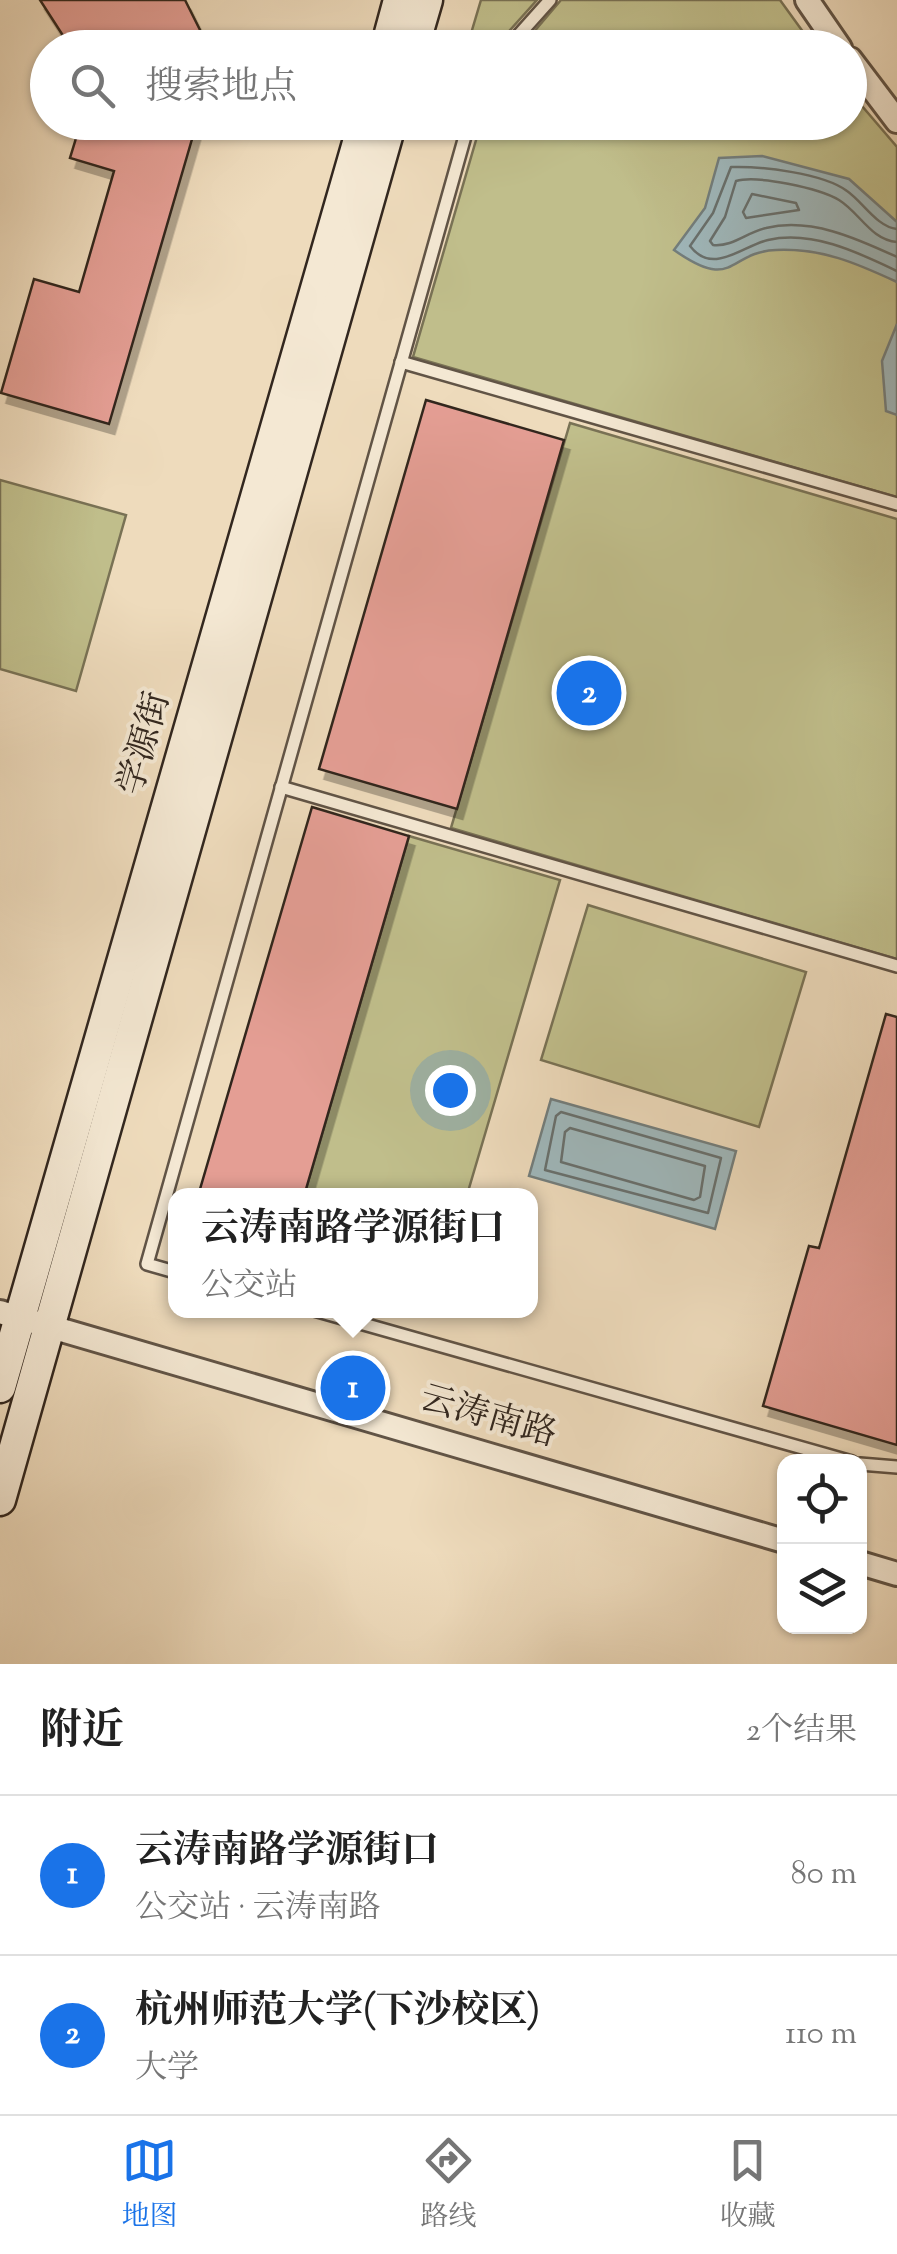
<!DOCTYPE html>
<html lang="zh">
<head>
<meta charset="utf-8">
<style>
  :root { --surface:#fff; --page:#f6f6f6; --text:#222; --muted:#767676; --line:#e0e0e0; --accent:#1a73e8 }
  body { margin:0; font-family:"Sorts Mill Goudy","Noto Serif SC",serif; background:var(--page); color:var(--text) }
  .controls { position:absolute; right:30px; bottom:30px; display:grid; overflow:hidden; border-radius:20px; box-shadow:0 2px 8px #0004 }
  .controls button { width:90px; height:90px; display:grid; place-items:center; padding:0; border:0; border-bottom:2px solid var(--line); background:var(--surface); color:var(--text); font:50px sans-serif }
  .you { position:absolute; left:450px; top:1090px; width:35px; height:35px; margin:-25px; border:8px solid #fff; border-radius:50%; background:#1a73e8; box-shadow:0 0 0 15px #1a73e833 }
  .badge { display:grid; place-items:center; width:65px; height:65px; border-radius:50%; background:var(--accent); color:#fff; font-size:32px; font-weight:700 }
  .pin { position:absolute; translate:-50% -50%; border:5px solid #fff; box-shadow:0 2px 10px #0006 }
  .popup { position:absolute; left:168px; top:1188px; width:370px; height:130px; box-sizing:border-box; display:grid; place-content:center; border-radius:20px; background:var(--surface); filter:drop-shadow(0 2px 8px #0005); font-size:32px; white-space:nowrap; color:var(--muted) }
  .popup b { font-size:38px; color:var(--text) }
  .popup::after { content:''; position:absolute; left:50%; top:100%; margin-left:-20px; border:20px solid transparent; border-top-color:var(--surface) }
  .list { margin:0; padding:0; list-style:none }
  h2 { display:flex; justify-content:space-between; align-items:center; height:130px; margin:0; padding:0 40px; font-size:42px }
  h2 small { font-size:32px; font-weight:400; color:var(--muted) }
  .list li { display:grid; grid-template-columns:65px 1fr auto; gap:30px; align-items:center; box-sizing:border-box; height:160px; padding:0 40px; border-top:2px solid var(--line) }
  .list b { display:block; font-size:38px; white-space:nowrap }
  .list p { margin:0; font-size:32px; white-space:nowrap; color:var(--muted) }
  .list em { font-size:32px; font-style:normal; color:var(--muted) }
  .icon { flex:none; width:55px; height:55px; fill:none; stroke:currentColor; stroke-width:2; stroke-linecap:round; stroke-linejoin:round }
  .map { position:relative; flex:none; width:897px; height:1664px; overflow:hidden }
  .search { position:absolute; background:var(--surface); box-shadow:0 2px 8px #0004; left:30px; right:30px; top:30px; height:110px; display:flex; align-items:center; gap:25px; box-sizing:border-box; padding:0 35px; border-radius:55px; color:var(--muted); font-size:38px }
  .sheet { height:450px; background:var(--surface) }
  nav { display:flex; justify-content:space-around; align-items:center; box-sizing:border-box; height:140px; border-top:2px solid var(--line); background:var(--surface); font-size:28px; color:var(--muted) }
  nav a { display:grid; justify-items:center; gap:5px }
  nav .on { color:var(--accent) }
  .map>svg:first-child { display:block }
</style>
</head>
<body>
<div class="map">
<svg width="897" height="1664" viewBox="0 0 897 1664">
  <defs>
    <filter id="shadow"><feDropShadow dx="5.5" dy="10" stdDeviation="0" flood-color="#0004"/></filter>
  </defs>
  <rect width="100%" height="100%" fill="#eedbbc"/>
  <filter id="stains"><feTurbulence type="fractalNoise" baseFrequency=".002" numOctaves="4"/><feColorMatrix values="0 0 0 0 .2 0 0 0 0 .09 0 0 0 0 .02 0 0 0 .5 -.17"/></filter>
  <radialGradient id="worn" r=".72"><stop offset=".6" stop-color="#630" stop-opacity="0"/><stop offset="1" stop-color="#630" stop-opacity=".3"/></radialGradient>
  <g fill="#c0be8b" stroke="#797255" stroke-width="2.5">
    <polygon points="481,0 537,0 495,47 467,47"/>
    <polygon points="561,0 780,0 814,47 521,47"/>
    <polygon points="850,92 897,147 897,497 413,357 481,123 850,122"/>
    <polygon points="570,423 897,519 897,959 451,828"/>
    <polygon points="0,480 126,515 76,691 0,669"/>
    <polygon points="409,836 560,880 467,1195 304,1196"/>
    <polygon points="588,905 806,972 759,1127 541,1060"/>
  </g>
  <g fill="#9fb8bc" stroke="#737e7d" stroke-width="2.5">
    <path d="M762 156 849 179 897 222V282C856 263 822 248 776 250 727 252 735 293 674 250L705 208 719 158Z"/>
    <polygon points="897,324 897,415 886,411 882,361"/>
    <polygon points="551,1099 736,1151 715,1229 529,1176"/>
  </g>
  <g fill="none" stroke-linecap="round" stroke-linejoin="round">
    <g stroke="#68706e" stroke-width="2.5">
      <polygon points="752,194 796,203 799,210 746,218 743,212"/>
      <path d="M897 229C877 227 863 202 847 191 823 173 760 166 731 167L713 213 690 246C713 276 742 246 768 240 813 230 859 253 897 271"/>
      <path d="M897 242C871 240 860 213 839 200 819 188 757 175 736 181L725 217 710 241 713 245C733 247 747 232 766 228 811 217 858 239 897 257"/>
      <polygon points="561,1112 721,1158 708,1213 545,1170 556,1116"/>
      <polygon points="570,1128 705,1166 700,1197 694,1200 561,1162 565,1132"/>
    </g>
  </g>
  <g fill="#e49e94" stroke="#32271f" stroke-width="2.5" filter="url(#shadow)">
    <polygon points="40,0 185,0 209,48 71,48"/>
    <polygon points="81,122 197,122 109,424 1,393 34,279 79,292 114,171 70,158"/>
    <polygon points="426,400 564,440 457,809 319,769"/>
    <polygon points="312,807 409,836 304,1196 198,1196"/>
    <polygon points="886,1014 897,1017 897,1445 763,1406 809,1246 819,1248"/>
  </g>
  <g fill="none" stroke-linecap="round" stroke-linejoin="round">
    <defs>
      <g id="service">
        <polyline points="507,48 550,0"/>
        <polyline points="401,362 897,504"/>
        <polyline points="281,787 897,966"/>
        <polyline points="175,1272 147,1264 469,122"/>
        <polyline points="314,1310 852,1462"/>
        <polyline points="860,1464 897,1467"/>
      </g>
      <g id="minor">
        <polyline points="807,0 840,48"/>
        <polyline points="850,59 897,121"/>
        <polyline points="0,1312 784,1541"/>
        <polyline points="860,1563 897,1574"/>
      </g>
      <g id="secondary">
        <polyline points="386,48 399,0"/>
        <polyline points="413,48 427,0"/>
        <polyline points="0,1387 364,122"/>
        <polyline points="0,1500 391,122"/>
      </g>
    </defs>
    <use href="#service" stroke="#615446" stroke-width="16"/>
    <use href="#minor" stroke="#615446" stroke-width="28"/>
    <use href="#secondary" stroke="#32271f" stroke-width="35"/>
    <use href="#service" stroke="#f4e8d3" stroke-width="11"/>
    <use href="#minor" stroke="#f4e8d3" stroke-width="22"/>
    <use href="#secondary" stroke="#f4e8d3" stroke-width="30"/>
  </g>
  <g text-anchor="middle" dominant-baseline="central" stroke-width="8" stroke-linejoin="round" paint-order="stroke">
    <g font-size="35" fill="#32271f" stroke="#f4e8d3">
      <text transform="translate(146 744) rotate(-74)">学源街</text>
      <text transform="translate(488 1418) rotate(16)">云涛南路</text>
    </g>
  </g>
  <rect width="100%" height="100%" filter="url(#stains)"/>
  <rect width="100%" height="100%" fill="url(#worn)"/>
</svg>
<div class="controls">
<button><svg class="icon" aria-label="locate" viewBox="0 0 24 24"><circle cx="12" cy="12" r="6"/><path d="M12 2v4M12 18v4M2 12h4M18 12h4"/></svg></button>
<button><svg class="icon" aria-label="layers" viewBox="0 0 24 24"><path d="M12 4l9 5-9 5-9-5zM3 14l9 5 9-5"/></svg></button>
</div>
<div class="you"></div>
<div class="pin badge" style="left:353px;top:1388px">1</div>
<div class="popup"><b>云涛南路学源街口</b>公交站</div>
<div class="pin badge" style="left:589px;top:693px">2</div>
<div class="search"><svg class="icon" aria-label="search" viewBox="0 0 24 24"><circle cx="10" cy="10" r="6"/><path d="M15 15l6 6"/></svg>搜索地点</div>
</div>
<section class="sheet">
<h2>附近<small>2个结果</small></h2>
<ul class="list">
<li><span class="badge">1</span><div><b>云涛南路学源街口</b><p>公交站 · 云涛南路</p></div><em>80 m</em></li>
<li><span class="badge">2</span><div><b>杭州师范大学(下沙校区)</b><p>大学</p></div><em>110 m</em></li>
</ul>
</section>
<nav>
<a class="on"><svg class="icon" aria-label="map" viewBox="0 0 24 24"><path d="M3 6l6-2 6 2 6-2v14l-6 2-6-2-6 2zM9 4v14M15 6v14"/></svg>地图</a>
<a><svg class="icon" aria-label="directions" viewBox="0 0 24 24"><path d="M12 3l9 9-9 9-9-9zM9 14v-3h6M13 9l2 2-2 2"/></svg>路线</a>
<a><svg class="icon" aria-label="saved" viewBox="0 0 24 24"><path d="M7 4h10v16l-5-4-5 4z"/></svg>收藏</a>
</nav>
</body>
</html>
